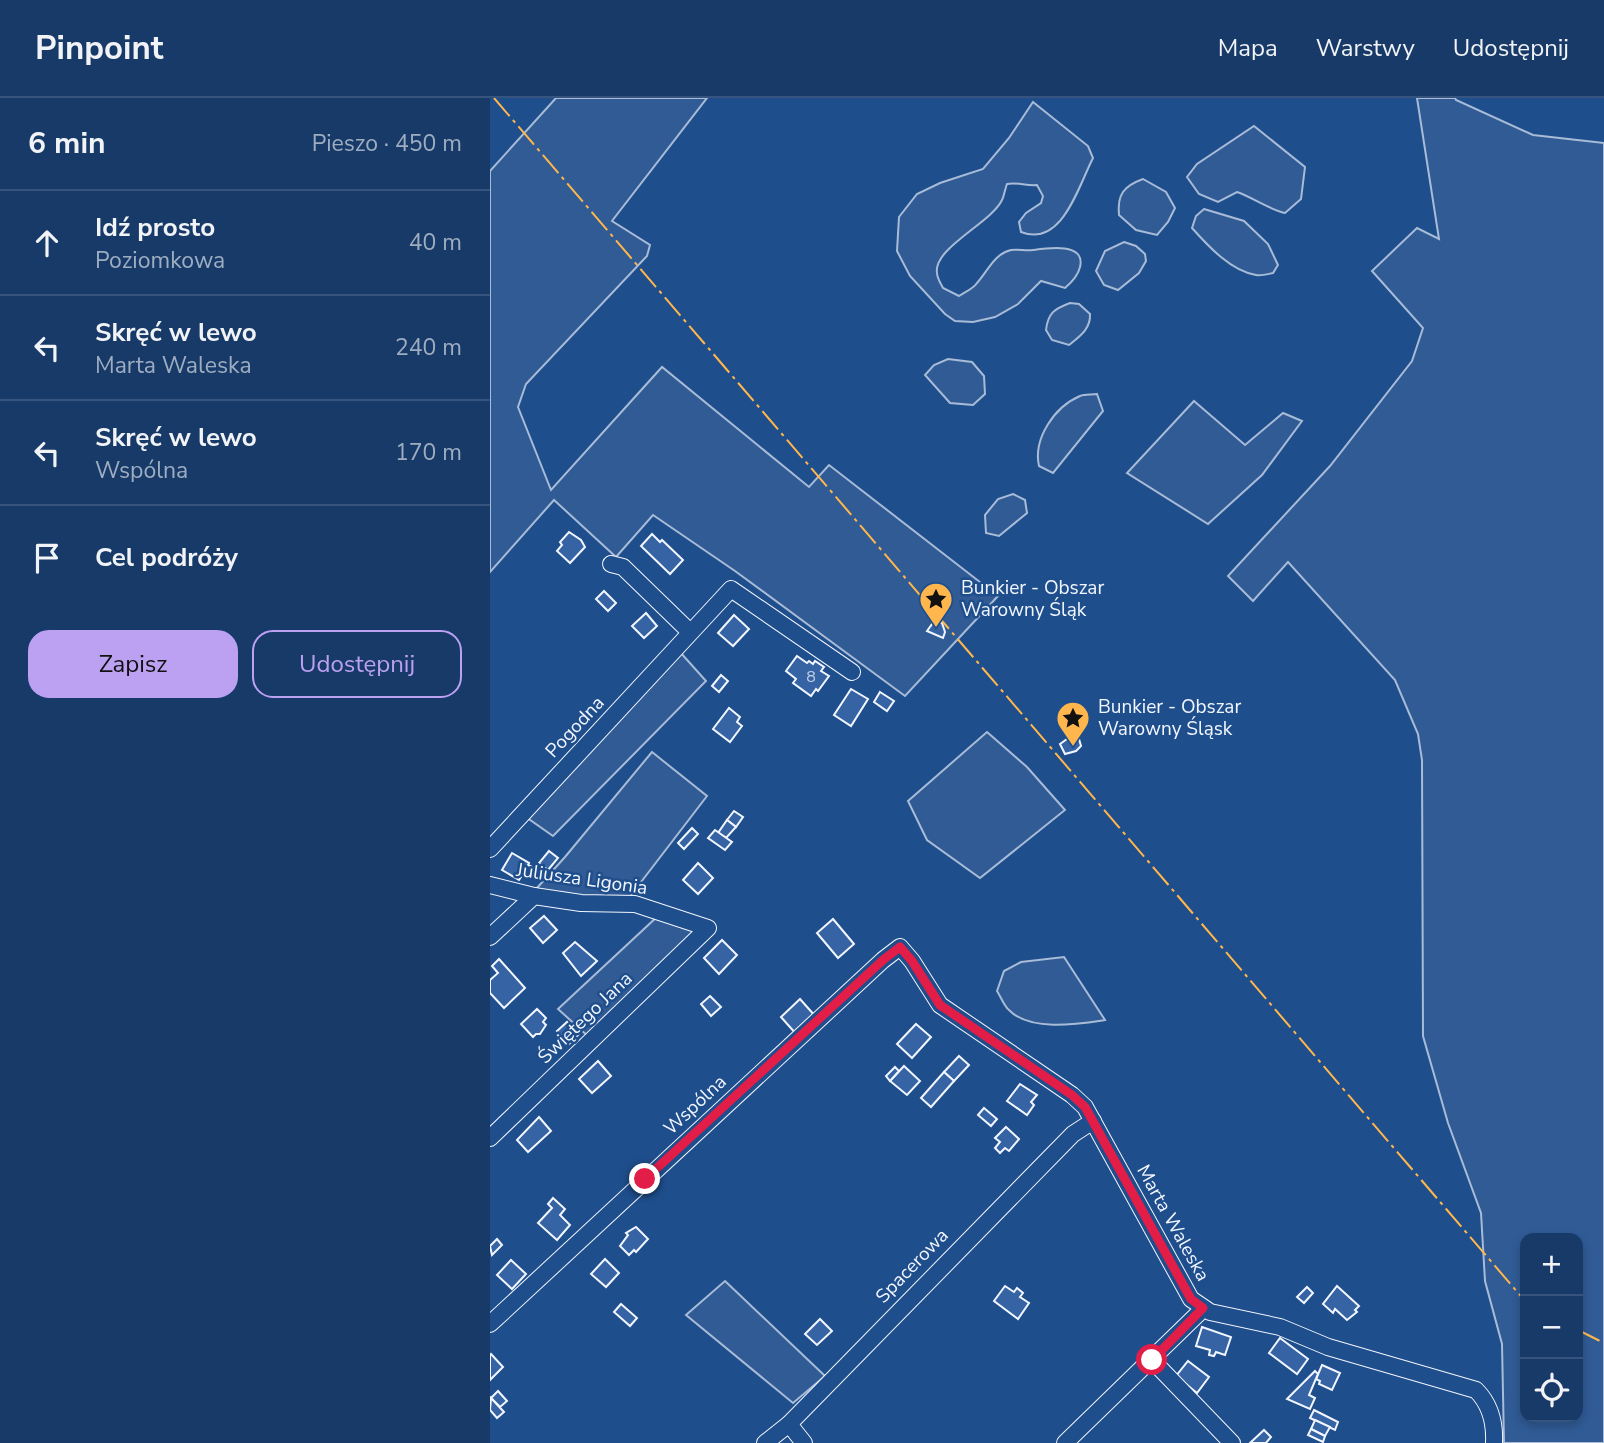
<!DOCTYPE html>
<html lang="pl">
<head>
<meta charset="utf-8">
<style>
  :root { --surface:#173a69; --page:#20416f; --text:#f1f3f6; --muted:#9eadc0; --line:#36547d; --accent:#bca0f2 }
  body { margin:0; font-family:"Nunito Sans",sans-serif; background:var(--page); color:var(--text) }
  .controls { position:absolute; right:21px; bottom:21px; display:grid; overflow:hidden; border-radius:14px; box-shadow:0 4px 10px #0003 }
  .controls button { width:63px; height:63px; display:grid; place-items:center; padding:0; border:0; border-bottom:2px solid var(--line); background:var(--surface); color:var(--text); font:35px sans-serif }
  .stop { position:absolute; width:21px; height:21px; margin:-16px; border:5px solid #e11d48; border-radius:50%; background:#fff }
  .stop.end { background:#e11d48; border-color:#fff; box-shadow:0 2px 7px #0008 }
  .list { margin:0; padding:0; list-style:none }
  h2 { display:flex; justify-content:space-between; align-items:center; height:91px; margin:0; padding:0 28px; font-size:30px }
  h2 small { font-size:23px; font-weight:400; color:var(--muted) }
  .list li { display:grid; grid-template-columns:46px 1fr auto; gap:21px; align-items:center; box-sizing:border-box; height:105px; padding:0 28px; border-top:2px solid var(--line) }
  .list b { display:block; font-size:26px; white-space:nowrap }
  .list p { margin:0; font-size:23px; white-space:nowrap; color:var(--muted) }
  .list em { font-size:23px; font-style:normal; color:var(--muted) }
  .actions { display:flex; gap:14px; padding:21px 28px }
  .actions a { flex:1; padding:16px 0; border:2px solid var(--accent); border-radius:21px; text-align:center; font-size:24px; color:var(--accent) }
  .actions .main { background:var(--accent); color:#111 }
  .icon { flex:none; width:38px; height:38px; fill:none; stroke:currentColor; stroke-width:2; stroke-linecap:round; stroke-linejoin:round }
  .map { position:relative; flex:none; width:1114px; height:1345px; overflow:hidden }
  header { display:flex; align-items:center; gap:42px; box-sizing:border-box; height:98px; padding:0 35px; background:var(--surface); border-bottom:2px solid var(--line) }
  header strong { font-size:33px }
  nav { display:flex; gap:38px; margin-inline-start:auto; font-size:24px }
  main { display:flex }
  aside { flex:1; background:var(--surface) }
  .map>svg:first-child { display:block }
</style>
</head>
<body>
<header>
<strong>Pinpoint</strong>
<nav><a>Mapa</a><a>Warstwy</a><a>Udostępnij</a></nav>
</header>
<main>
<aside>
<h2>6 min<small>Pieszo · 450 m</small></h2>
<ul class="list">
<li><svg class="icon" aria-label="ahead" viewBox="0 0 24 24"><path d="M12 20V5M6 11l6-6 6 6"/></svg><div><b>Idź prosto</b><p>Poziomkowa</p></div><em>40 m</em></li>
<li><svg class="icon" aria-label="left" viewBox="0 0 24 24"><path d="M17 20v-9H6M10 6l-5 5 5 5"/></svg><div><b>Skręć w lewo</b><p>Marta Waleska</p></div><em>240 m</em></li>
<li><svg class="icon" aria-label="left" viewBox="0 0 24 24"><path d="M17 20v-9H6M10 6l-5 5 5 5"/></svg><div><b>Skręć w lewo</b><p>Wspólna</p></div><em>170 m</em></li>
<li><svg class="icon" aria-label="arrive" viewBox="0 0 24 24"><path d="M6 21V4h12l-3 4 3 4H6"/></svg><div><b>Cel podróży</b></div></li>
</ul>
<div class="actions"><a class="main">Zapisz</a><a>Udostępnij</a></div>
</aside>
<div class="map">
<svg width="1114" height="1345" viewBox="0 0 1114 1345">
  <rect width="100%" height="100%" fill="#1f4e8c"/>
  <g fill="#305b95" stroke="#a8bbd7" stroke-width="2" fill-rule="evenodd">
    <polygon points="66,0 217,0 122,123 160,147 157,158 36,286 28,309 61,392 172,269 319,389 339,367 508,498 415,598 245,473 163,417 126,459 64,402 0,474 0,73"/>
    <path d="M927 0H965L966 2 1043 37 1114 45V1345H1014L1012 1246 995 1183 991 1115 958 1025 933 938 932 662 928 636 905 582 798 464 763 503 738 478 840 368 922 263 933 230 882 173 927 130 949 141ZM1035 1140H1088V1319H1035Z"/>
    <path d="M543 4 598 48 603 60C588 89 572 150 531 134L529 124 536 115 551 105 553 98 547 87C536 88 527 84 517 86 515 91 514 98 512 102 501 125 443 150 447 175 447 180 451 186 453 190L469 198C475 194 483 191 487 185 498 173 504 156 521 152 528 151 536 153 543 152 557 150 596 144 590 169 588 178 582 184 575 190L551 183 528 206 505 219 483 224 465 223 455 216 420 178 407 153 409 119 427 96 450 85 493 71 519 40Z"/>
    <path d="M764 28 815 69 811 101 795 115C778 111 764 100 747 94L728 104 709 96 697 79 707 66Z"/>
    <path d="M653 81 676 94 685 110 678 124 667 137 646 132 629 117C627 96 634 88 653 81Z"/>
    <path d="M714 111 754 123 778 146 788 167 783 175C778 176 771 178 766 177 741 173 718 148 702 130L706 118Z"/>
    <polygon points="634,144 646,148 655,156 656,163 649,175 628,192 614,187 606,173 615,153"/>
    <path d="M580 205 589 206 600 216C601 231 589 239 579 247L562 242 556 232C558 215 564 211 580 205Z"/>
    <polygon points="458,261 482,264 494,278 495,296 483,307 460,305 435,277 444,267"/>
    <path d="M607 296 613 313 563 375 549 368C543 341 564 309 590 298 595 296 602 297 607 296Z"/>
    <polygon points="704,303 755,347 793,315 812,323 772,377 718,426 637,375"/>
    <polygon points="523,396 535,402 537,415 509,438 496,435 495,417 508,401"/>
    <polygon points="190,554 216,583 63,738 36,719"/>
    <polygon points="497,634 537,669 575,712 490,780 437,742 418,703"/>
    <polygon points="162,654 217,698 138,801 93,801 46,791 75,759"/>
    <polygon points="168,818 209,831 100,940 68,911"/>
    <path d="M574 859 615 922C588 926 540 934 519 912 514 908 511 899 507 893L514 873 531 864Z"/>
    <polygon points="235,1183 335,1278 303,1305 196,1217"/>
  </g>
  <g fill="#3563a3" stroke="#f2f6ff" stroke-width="2">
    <polygon points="79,434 91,442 95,449 80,465 67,453 72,447 70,444"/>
    <polygon points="162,436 170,444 172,442 193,462 180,476 151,448"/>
    <polygon points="114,493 126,505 118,513 106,501"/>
    <polygon points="156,515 167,528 154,540 142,528"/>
    <polygon points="244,517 259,531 243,548 228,535"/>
    <polygon points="445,522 452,525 455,534 453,540 437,533"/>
    <polygon points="307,558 317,565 319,563 323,566 325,563 334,569 331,573 339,578 328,593 326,591 321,598 303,585 306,581 296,573"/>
    <polygon points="231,577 238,583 229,594 222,588"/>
    <polygon points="361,591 378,601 361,628 344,617"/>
    <polygon points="390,594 404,603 397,613 384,604"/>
    <polygon points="239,610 250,619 247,624 252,628 240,644 223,631"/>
    <polygon points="577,641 589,641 591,648 586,653 575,656 570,646"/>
    <polygon points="244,713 253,719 246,729 237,722"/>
    <polygon points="237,722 246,729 236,740 228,735"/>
    <polygon points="202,730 208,736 194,751 188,745"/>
    <polygon points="225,732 242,744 235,752 218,740"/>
    <polygon points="59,753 68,760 58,772 49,765"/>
    <polygon points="22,755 39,765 38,767 42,769 37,778 33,776 29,782 12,772"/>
    <polygon points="208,765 223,780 208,796 193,782"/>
    <polygon points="54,818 67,832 53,845 40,830"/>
    <polygon points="343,821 364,846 348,860 327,835"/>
    <polygon points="232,842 247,857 229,876 214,860"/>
    <polygon points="85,844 107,863 91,878 73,855"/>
    <polygon points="9,861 35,890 14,910 0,895 0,882 8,875 2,868"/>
    <polygon points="220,898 231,909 221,918 211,906"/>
    <polygon points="310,901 326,919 307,937 291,919"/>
    <polygon points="47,911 56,920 53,924 56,927 50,936 46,936 43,939 31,926"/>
    <polygon points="77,924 89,936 79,946 67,933"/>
    <polygon points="426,926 441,939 422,960 407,946"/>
    <polygon points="469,958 479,967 464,983 454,974"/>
    <polygon points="108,963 121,978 102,995 89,981"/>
    <polygon points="414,968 430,983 417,997 400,983"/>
    <polygon points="405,969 409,973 400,983 396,978"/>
    <polygon points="454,974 464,983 441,1009 431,1000"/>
    <polygon points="530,986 547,997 541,1004 544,1007 537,1017 517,1003"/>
    <polygon points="494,1010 507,1021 501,1028 488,1017"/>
    <polygon points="49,1019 61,1033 38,1054 27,1042"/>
    <polygon points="516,1029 529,1041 519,1053 515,1050 510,1055 505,1050 510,1044 505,1040"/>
    <polygon points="63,1100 75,1111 70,1117 80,1127 67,1142 48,1125 62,1110 58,1106"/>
    <polygon points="146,1129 158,1141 146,1154 144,1152 139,1157 130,1148 138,1137 136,1135"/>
    <polygon points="7,1141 12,1147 2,1157 0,1148"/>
    <polygon points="115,1161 129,1175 116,1189 101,1176"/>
    <polygon points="21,1162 36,1176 22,1191 7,1177"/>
    <polygon points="515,1188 524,1194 527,1190 533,1195 530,1199 539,1205 528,1221 504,1203"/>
    <polygon points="847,1188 869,1208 865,1212 867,1214 857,1222 845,1211 843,1215 833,1206"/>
    <polygon points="817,1189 823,1195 814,1205 807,1199"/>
    <polygon points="131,1206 147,1220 140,1228 124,1214"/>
    <polygon points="330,1221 342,1233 327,1247 315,1236"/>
    <polygon points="712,1229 741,1239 735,1257 726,1254 724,1258 719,1257 720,1252 706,1248"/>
    <polygon points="790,1240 818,1261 807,1276 779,1255"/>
    <polygon points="1,1256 13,1269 0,1282 0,1257"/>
    <polygon points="698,1263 719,1279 707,1295 686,1278"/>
    <polygon points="832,1267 850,1275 842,1292 829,1286 830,1283 826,1281"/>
    <polygon points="825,1273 828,1276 819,1297 825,1300 820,1311 797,1301"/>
    <polygon points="8,1293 17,1303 10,1309 1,1300"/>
    <polygon points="1,1300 14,1314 7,1320 0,1312"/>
    <polygon points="824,1312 848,1324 845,1332 820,1320"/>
    <polygon points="825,1322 840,1329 835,1338 821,1331"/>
    <polygon points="821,1331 835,1338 833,1344 818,1337"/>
    <polygon points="774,1332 781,1339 776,1345 760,1345"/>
  </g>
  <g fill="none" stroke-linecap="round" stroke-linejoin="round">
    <defs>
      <g id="minor">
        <polyline points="121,466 133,469 200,534"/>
        <polyline points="0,751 241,491 362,574"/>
        <polyline points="0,787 44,798 91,805 145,806 218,830 0,1040"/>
        <polyline points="0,839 44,798"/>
        <path d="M0 1226 393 862 410 849 422 863 450 907 582 997 595 1009 701 1201 720 1214 790 1229 838 1249 986 1292C1000 1306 1005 1325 1004 1345"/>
        <polyline points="662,1262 742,1345"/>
        <polyline points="299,1326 314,1345"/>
        <polyline points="275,1345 299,1326 583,1036 603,1023"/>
        <polyline points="575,1345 714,1210"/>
      </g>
    </defs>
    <use href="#minor" stroke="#f2f6ff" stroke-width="18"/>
    <use href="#minor" stroke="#1f4e8c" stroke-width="16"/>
    <g stroke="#ffb74d" stroke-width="2" stroke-dasharray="24 5 3.5 5" stroke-linecap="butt">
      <polyline points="4,0 1035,1203"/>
      <polyline points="1088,1232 1114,1245"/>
    </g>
  </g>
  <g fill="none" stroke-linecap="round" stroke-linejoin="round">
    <polyline stroke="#e11d48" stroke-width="9" points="155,1081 393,862 410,849 422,863 450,907 582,997 595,1009 701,1201 713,1210 662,1262"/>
  </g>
  <defs>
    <symbol id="sight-pin" viewBox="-11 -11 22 30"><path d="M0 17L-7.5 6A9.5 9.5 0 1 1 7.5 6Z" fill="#ffb74d" stroke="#1f4e8c"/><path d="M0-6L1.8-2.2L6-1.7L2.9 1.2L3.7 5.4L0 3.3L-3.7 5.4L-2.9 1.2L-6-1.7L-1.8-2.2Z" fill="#111"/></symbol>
  </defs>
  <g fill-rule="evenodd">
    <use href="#sight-pin" x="427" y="482" width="38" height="52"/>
    <use href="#sight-pin" x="564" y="601" width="38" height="52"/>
  </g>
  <g text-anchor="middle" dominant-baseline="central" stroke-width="5" stroke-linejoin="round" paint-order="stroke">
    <g font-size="16" fill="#c3d1e8">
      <text x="321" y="579">8</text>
    </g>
    <g font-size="19" fill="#f2f6ff" stroke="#1f4e8c" text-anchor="start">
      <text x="471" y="490">Bunkier - Obszar<tspan x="471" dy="22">Warowny Śląk</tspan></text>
      <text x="608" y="609">Bunkier - Obszar<tspan x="608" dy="22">Warowny Śląsk</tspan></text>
    </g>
    <g font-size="19" fill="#f2f6ff" stroke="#1f4e8c">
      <text transform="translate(85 629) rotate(-47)">Pogodna</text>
      <text transform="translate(92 781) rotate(8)">Juliusza Ligonia</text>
      <text transform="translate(95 920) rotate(-44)">Świętego Jana</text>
      <text transform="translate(205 1007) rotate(-43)">Wspólna</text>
      <text transform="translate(683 1125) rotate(61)">Marta Waleska</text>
      <text transform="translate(422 1168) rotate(-46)">Spacerowa</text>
    </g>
  </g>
</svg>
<div class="controls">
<button>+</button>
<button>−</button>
<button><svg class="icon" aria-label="locate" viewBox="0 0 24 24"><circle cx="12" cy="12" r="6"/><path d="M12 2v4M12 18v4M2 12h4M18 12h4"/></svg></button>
</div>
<div class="stop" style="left:662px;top:1262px"></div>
<div class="stop end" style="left:155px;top:1081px"></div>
</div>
</main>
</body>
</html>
